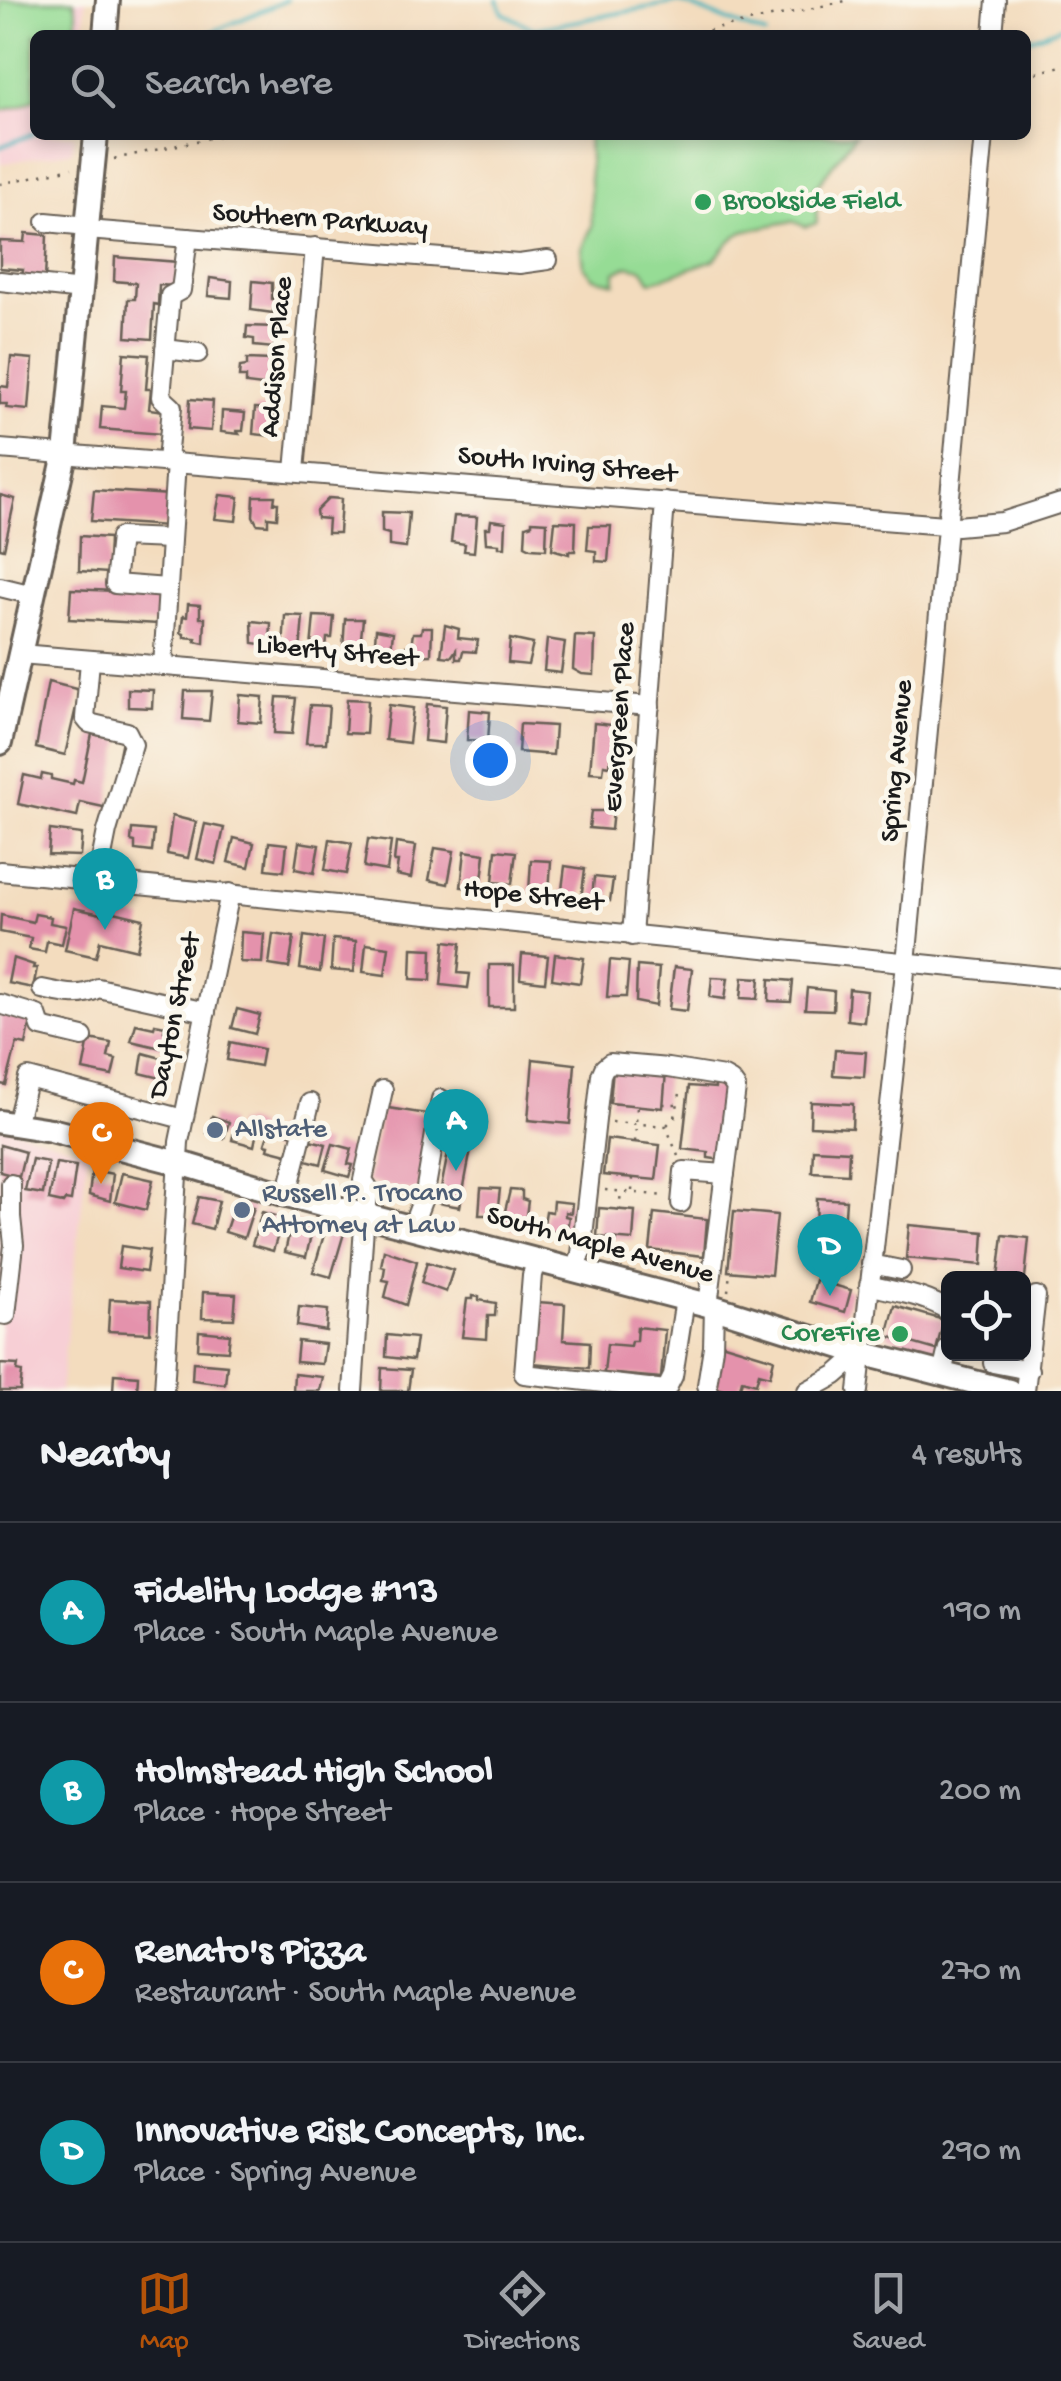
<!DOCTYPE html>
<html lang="en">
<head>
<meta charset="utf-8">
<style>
  :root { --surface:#171b24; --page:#242831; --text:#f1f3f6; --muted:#9ea1a6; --line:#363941; --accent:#b45309 }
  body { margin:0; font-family:"Gochi Hand",sans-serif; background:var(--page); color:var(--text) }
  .controls { position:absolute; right:30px; bottom:30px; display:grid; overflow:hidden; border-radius:15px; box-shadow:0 5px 15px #0003 }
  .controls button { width:90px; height:90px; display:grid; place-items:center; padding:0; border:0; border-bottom:2px solid var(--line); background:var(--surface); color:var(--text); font:50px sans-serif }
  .you { position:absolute; left:490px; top:760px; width:35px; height:35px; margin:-25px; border:8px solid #fff; border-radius:50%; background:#1a73e8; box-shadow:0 0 0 15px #1a73e833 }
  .badge { display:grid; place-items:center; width:65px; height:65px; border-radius:50%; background:var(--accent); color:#fff; font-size:32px; font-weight:700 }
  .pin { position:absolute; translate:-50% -82px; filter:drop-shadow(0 2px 5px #0008) }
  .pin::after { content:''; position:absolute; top:52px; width:35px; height:30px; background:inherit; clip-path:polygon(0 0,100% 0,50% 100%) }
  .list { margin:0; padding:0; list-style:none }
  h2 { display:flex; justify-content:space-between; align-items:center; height:130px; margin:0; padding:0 40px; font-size:42px }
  h2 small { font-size:32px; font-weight:400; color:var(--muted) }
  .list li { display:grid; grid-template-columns:65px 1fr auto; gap:30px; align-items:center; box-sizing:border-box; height:180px; padding:0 40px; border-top:2px solid var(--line) }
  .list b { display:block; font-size:38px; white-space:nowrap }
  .list p { margin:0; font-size:32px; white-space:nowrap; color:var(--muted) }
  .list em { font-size:32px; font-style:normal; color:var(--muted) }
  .icon { flex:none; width:55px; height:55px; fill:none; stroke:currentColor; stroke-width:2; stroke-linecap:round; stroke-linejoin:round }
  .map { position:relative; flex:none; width:1061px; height:1391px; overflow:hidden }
  .search { position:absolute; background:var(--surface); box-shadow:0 5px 15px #0003; left:30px; right:30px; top:30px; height:110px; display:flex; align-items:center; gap:25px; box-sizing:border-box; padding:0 35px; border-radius:15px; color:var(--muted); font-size:38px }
  .sheet { height:850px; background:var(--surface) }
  nav { display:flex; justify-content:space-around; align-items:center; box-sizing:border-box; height:140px; border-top:2px solid var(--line); background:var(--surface); font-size:28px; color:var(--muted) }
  nav a { display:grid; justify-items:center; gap:5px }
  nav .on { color:var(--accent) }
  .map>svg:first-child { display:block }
</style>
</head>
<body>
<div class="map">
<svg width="1061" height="1391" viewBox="0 0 1061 1391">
  <rect width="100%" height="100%" fill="#fbf7ec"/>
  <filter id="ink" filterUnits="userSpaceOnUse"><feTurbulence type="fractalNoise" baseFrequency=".01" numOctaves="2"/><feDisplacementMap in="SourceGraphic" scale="20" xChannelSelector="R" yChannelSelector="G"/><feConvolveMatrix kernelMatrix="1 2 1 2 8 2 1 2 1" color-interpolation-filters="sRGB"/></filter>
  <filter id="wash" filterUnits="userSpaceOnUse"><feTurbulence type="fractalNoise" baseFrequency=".0048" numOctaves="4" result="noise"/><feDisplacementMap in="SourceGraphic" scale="40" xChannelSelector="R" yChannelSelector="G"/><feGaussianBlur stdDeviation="2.25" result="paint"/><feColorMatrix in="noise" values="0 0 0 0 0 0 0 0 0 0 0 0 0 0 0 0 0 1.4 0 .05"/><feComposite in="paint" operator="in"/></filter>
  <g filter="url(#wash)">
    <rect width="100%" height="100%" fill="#f3dcbe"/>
    <g fill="#f7cfd5">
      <polygon points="0,0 86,0 83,35 35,35 35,135 74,135 72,151 0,164"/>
      <polygon points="0,1125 88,1152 60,1391 0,1391"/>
    </g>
    <g fill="#96dc95" stroke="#597c58" stroke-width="2.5">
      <polygon points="0,0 74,0 77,13 76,35 35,35 35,99 21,106 0,111"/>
      <polygon points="588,135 855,135 815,189 817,223 806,227 792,221 743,231 729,242 714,260 651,282 643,269 628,266 615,272 615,283 594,278 584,267 582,249 592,226"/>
    </g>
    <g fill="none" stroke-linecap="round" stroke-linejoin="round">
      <g stroke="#42b2bb" stroke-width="4">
        <polyline points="497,0 503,13 534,29 678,2 766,35"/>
        <polyline points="205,35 287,0"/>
        <polyline points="1026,40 1061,27"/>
        <polyline points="0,147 35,133"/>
      </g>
    </g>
    <g id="blocks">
      <g fill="#e492ac">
        <polygon points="26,233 47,235 45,280 22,279 23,270 0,268 0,241 25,242"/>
        <polygon points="115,257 178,262 177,286 159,285 158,305 154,304 152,339 126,337 128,299 135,299 136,283 114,281"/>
        <polygon points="210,278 232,281 231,298 208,296"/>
        <polygon points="253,281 272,283 272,299 275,299 273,313 251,310"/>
        <polygon points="247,326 276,327 274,348 254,346 254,339 246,338"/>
        <polygon points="124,353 149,355 146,389 151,389 149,409 164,411 162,434 100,429 102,406 124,408 126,391 121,391"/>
        <polygon points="11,357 33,359 29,410 6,408 7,404 0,404 0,386 8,387"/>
        <polygon points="247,359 271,360 270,370 273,370 271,387 246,384 246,377 239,377 240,367 247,366"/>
        <polygon points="190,399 213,401 211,431 188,429"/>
        <polygon points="255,408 273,409 273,436 253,434"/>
        <polygon points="222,411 245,413 243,431 237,431 239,434 221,432"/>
        <polygon points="94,490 170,495 168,526 91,521"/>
        <polygon points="0,495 15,499 4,549 0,548"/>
        <polygon points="220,495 239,497 236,521 215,519"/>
        <polygon points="254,496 275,496 274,503 278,503 277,518 268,517 268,525 257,524 253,516"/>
        <polygon points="329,498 341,499 339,533 327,533 328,519 317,518 316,511"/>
        <polygon points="382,512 409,513 406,548 389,546 389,534 382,532"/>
        <polygon points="454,516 477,517 474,552 464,551 465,544 451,542"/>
        <polygon points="491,520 506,522 505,547 499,547 499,544 486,543 485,528 490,528"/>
        <polygon points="532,521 547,522 546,549 531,548 525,545 526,526 532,524"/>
        <polygon points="555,521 576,522 575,551 569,551 569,554 552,549"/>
        <polygon points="589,526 611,526 608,562 596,561 596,551 587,550"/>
        <polygon points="80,536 109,538 108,573 79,571"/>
        <polygon points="71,589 159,593 158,624 69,619"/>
        <polygon points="188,604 200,605 200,618 205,618 204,643 195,641 196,638 184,637 184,634 181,633 183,616 187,617"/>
        <polygon points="285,615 303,616 300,652 283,650"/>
        <polygon points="314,616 334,617 332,638 327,638 326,649 311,648"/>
        <polygon points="345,619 363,619 359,656 347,654 347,651 343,650"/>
        <polygon points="252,621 271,623 270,645 253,643"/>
        <polygon points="445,625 459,629 458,638 478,640 476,652 463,651 461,659 456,659 456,650 451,657 441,656"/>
        <polygon points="422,627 432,627 431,655 406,656 406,646 411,646 413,633 421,633"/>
        <polygon points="376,629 393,632 390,659 387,659 387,654 374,653"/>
        <polygon points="575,636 595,637 594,675 582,674 573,669"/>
        <polygon points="510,639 533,644 528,665 508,663"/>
        <polygon points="547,639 565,642 561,673 544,671"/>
        <polygon points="48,682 80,690 65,755 36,748"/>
        <polygon points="128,689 153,690 152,708 128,707"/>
        <polygon points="185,691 212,691 209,721 183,719"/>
        <polygon points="240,695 263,697 261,723 238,721"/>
        <polygon points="277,697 296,698 292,734 274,733"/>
        <polygon points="347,699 368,700 366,734 345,733"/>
        <polygon points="427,704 446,706 443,743 424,741"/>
        <polygon points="310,705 329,706 326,743 306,743"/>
        <polygon points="389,705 413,708 409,743 385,740"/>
        <polygon points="469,710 490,712 488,741 467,740"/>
        <polygon points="594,723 621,726 619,754 611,754 610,766 604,765 603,773 590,772"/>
        <polygon points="520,724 555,726 553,755 518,752"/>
        <polygon points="92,734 122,740 108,808 80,802 77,817 18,804 24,775 41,779 42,774 51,776 51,779 73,784 74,780 82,782"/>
        <polygon points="591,811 613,811 611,830 589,828"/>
        <polygon points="172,816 196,822 188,858 167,854"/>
        <polygon points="205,824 224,828 216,864 197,859"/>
        <polygon points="132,829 154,831 152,852 135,850 135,842 131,841"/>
        <polygon points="50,830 82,834 80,856 48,855"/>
        <polygon points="234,838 254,843 249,867 228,862"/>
        <polygon points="330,839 352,843 346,874 325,870"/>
        <polygon points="368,839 391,842 387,871 364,867"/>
        <polygon points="269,842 287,844 284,871 266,869"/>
        <polygon points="299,842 319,845 314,873 295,869"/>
        <polygon points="396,843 416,846 411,878 396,875 398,862 394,862"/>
        <polygon points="435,848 454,851 448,884 429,880"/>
        <polygon points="496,850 516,852 512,884 493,882"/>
        <polygon points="465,851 485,854 481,889 461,887"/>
        <polygon points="531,860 551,861 549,894 529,892"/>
        <polygon points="565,866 585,869 581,899 561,897"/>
        <polygon points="594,877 613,879 610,901 592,899"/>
        <polygon points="74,908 105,915 106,910 143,919 137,950 100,941 96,957 65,950"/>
        <polygon points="35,914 51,917 50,923 66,926 62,944 47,941 45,952 29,949 31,938 0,932 1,915 33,922"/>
        <polygon points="241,932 264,934 262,963 240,962"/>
        <polygon points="273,934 294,937 289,968 269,965"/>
        <polygon points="304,936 324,939 320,972 300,969"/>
        <polygon points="333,939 356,941 354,972 331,970"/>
        <polygon points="445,941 461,943 458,973 470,974 468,988 441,985"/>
        <polygon points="366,944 389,947 385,975 363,972"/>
        <polygon points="412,948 432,949 431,980 411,979"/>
        <polygon points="522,954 548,956 545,982 520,979"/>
        <polygon points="555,954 584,958 580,983 552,979"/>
        <polygon points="13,958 34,965 33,968 37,968 33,988 8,983"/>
        <polygon points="610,960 629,962 626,997 607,997"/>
        <rect x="489" y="965" width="25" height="42"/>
        <polygon points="637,966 659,968 656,1006 636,1002"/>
        <polygon points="674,967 692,969 687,1011 669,1009"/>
        <polygon points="712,977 728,978 725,999 710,997"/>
        <polygon points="743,977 760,978 758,999 741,998"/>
        <polygon points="770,979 793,981 791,1002 769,1001"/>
        <polygon points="807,988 834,991 833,1010 805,1009"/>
        <polygon points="849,989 867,991 864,1022 847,1020"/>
        <polygon points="237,1009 260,1015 255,1034 232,1028"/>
        <polygon points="0,1010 32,1017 26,1045 17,1043 6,1085 0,1084"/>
        <polygon points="136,1024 154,1028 155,1024 165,1026 164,1031 174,1031 172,1044 162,1044 161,1048 131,1041"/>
        <polygon points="89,1039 111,1043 108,1057 116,1059 112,1076 83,1070"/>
        <polygon points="230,1042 263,1049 260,1066 227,1060"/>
        <polygon points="835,1050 866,1052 864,1077 833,1075"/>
        <polygon points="143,1053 172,1061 169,1080 140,1073"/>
        <polygon points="533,1059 575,1064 570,1124 528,1120"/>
        <polygon points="613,1068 666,1072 663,1108 610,1103"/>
        <polygon points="715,1083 729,1084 722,1160 708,1158 708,1152 682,1149 689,1086 715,1088"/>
        <polygon points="811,1102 853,1104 852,1128 810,1126"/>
        <polygon points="382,1107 433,1115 419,1193 367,1182"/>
        <polygon points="212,1116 229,1122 224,1138 207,1133"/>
        <polygon points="242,1122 258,1126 254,1146 232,1140 236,1123 242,1124"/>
        <polygon points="273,1129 293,1135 287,1154 268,1149 269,1145 265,1144 268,1134 271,1135"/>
        <polygon points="452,1133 473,1139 460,1207 438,1203"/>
        <polygon points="305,1134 311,1135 310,1140 326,1144 321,1164 299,1158"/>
        <polygon points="607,1139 660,1145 656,1180 603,1175"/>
        <polygon points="333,1144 352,1149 348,1164 353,1165 349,1177 325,1170"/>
        <polygon points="0,1145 25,1152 19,1177 0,1172"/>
        <polygon points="813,1149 849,1151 848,1174 812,1172"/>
        <polygon points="32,1159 48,1162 43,1194 25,1191"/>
        <polygon points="56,1163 76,1166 71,1201 65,1200 63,1203 49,1200"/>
        <polygon points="92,1170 113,1174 110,1201 89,1195"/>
        <polygon points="122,1173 153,1180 146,1210 115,1202"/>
        <polygon points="481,1188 500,1189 497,1215 479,1215"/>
        <polygon points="510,1190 522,1191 522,1199 528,1201 524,1230 510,1228 511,1225 502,1224"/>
        <polygon points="199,1197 219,1201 212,1229 192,1224"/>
        <polygon points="817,1198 846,1200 844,1229 816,1227"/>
        <polygon points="553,1201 572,1203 571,1213 565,1212 565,1216 569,1217 567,1229 563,1228 562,1233 543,1230 546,1211 552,1212"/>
        <polygon points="235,1202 254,1207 244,1238 225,1232"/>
        <polygon points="599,1208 635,1211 633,1240 597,1237"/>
        <polygon points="734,1211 777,1215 771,1275 728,1271"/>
        <polygon points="262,1212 283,1218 273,1251 252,1245"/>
        <polygon points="654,1213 707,1219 704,1256 650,1250"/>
        <polygon points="292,1221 313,1226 306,1257 285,1252"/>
        <polygon points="909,1225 984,1232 982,1265 906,1258"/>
        <polygon points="326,1228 344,1233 331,1277 313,1272"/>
        <polygon points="1003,1235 1029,1238 1025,1278 998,1278"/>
        <polygon points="121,1246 149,1250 146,1272 118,1268"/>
        <polygon points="384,1250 417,1261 406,1305 385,1297 389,1281 383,1280 385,1267 381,1266"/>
        <polygon points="427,1262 453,1270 446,1292 421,1283"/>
        <polygon points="816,1280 851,1290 845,1312 810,1302"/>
        <polygon points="203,1292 236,1294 234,1319 202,1318"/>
        <polygon points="473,1296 479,1297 479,1300 496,1303 495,1316 488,1316 487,1339 462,1337 467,1299 473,1299"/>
        <polygon points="110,1299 151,1301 150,1333 108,1331"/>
        <polygon points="537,1302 565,1304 563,1340 590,1342 589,1368 532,1363"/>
        <polygon points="895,1306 944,1320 936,1350 887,1336"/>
        <polygon points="299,1307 328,1310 326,1331 297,1326"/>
        <polygon points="637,1327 665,1330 661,1378 604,1373 607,1344 630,1346 631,1341 636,1341"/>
        <polygon points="199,1331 230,1334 228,1351 198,1349"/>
        <polygon points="387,1335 416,1338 413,1360 386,1357"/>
        <polygon points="298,1341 325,1344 322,1364 296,1362"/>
        <polygon points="721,1343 774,1359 770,1376 759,1373 756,1384 742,1380 739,1391 727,1391 710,1386"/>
        <polygon points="193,1362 227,1365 225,1384 192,1380"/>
        <polygon points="0,1364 18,1365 17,1371 22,1372 20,1391 0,1391"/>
        <polygon points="382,1368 411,1370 408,1391 381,1391"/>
        <polygon points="114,1374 138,1376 137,1391 113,1391"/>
        <polygon points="294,1374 323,1377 320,1391 293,1391"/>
      </g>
    </g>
  </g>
  <g filter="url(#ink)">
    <use href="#blocks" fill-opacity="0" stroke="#675f55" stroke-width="2.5"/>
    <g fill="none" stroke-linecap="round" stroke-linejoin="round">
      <defs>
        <g id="minor">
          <polyline points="993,35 996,0"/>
          <polyline points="46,222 88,226"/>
          <polyline points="87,230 519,264 548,260"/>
          <polyline points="0,281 82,290"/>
          <polyline points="165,349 198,353"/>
          <polyline points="0,449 957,526 1002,522 1061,503"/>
          <polyline points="167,461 172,407 161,397 170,296 181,290 188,238"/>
          <polyline points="295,471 315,247"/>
          <polyline points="0,587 33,595"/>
          <polyline points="167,588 115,584 120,537 170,539"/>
          <polyline points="20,654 650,706"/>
          <polyline points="90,661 85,718 89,723 127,732 133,744 107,831 97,881"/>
          <polyline points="163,666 176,462"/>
          <polyline points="0,871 1061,978"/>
          <polyline points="632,936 665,502"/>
          <path d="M42 989C61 993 80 999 98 988L206 1012"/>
          <polyline points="0,1004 37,1015 41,1027 83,1037"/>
          <polyline points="16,1125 28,1078 183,1119"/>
          <polyline points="287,1195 310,1103"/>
          <polyline points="681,1203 684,1171 725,1174"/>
          <polyline points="412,1227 425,1193 441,1099"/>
          <polyline points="537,1260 532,1275 524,1374 666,1390 673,1376 685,1299"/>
          <polyline points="871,1264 901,1270"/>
          <polyline points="576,1270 581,1254 601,1075 604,1068 610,1063 668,1068 724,1077 731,1081 736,1088 708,1305"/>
          <path d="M869 1285C894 1292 927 1295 948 1311"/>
          <polyline points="0,1314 6,1315 14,1245 11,1217 11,1184"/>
          <polyline points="993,1363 1029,1370"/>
          <polyline points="942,1374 948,1348"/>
          <polyline points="164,1391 179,1142 230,893"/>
          <polyline points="353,1391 364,1226 369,1189 363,1180 383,1090"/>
          <polyline points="709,1391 707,1385 713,1347 714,1307"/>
          <polyline points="807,1391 836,1375 861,1353"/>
          <polyline points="858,1391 906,963 984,135"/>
          <polyline points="1025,1391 1036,1296"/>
        </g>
        <g id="major">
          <polyline points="105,35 108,0"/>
          <polyline points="0,743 65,454 96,135"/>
          <polyline points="0,1122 51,1130 190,1166 287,1195 708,1305 861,1353 1009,1391"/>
        </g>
      </defs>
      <use href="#minor" stroke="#675f55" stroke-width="22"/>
      <use href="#major" stroke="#675f55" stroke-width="28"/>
      <g stroke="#675f55" stroke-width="2.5" stroke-dasharray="2.5 8" stroke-linecap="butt">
        <polyline points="688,35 850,0"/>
        <polyline points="1026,76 1061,66"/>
        <polyline points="114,159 223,135"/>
        <polyline points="0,184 72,168"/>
        <polyline points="663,1104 677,1104"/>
        <polyline points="675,1117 681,1089"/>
        <polyline points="612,1122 666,1126 678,1156"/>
        <polyline points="667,1125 675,1117 686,1119"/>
        <polyline points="635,1142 637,1106"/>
        <polyline points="605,1190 666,1196"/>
        <polyline points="632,1191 633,1178"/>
        <polyline points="619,1210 621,1192"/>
        <polyline points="616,1262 617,1239"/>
        <polyline points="728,1291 730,1272"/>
      </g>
      <use href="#minor" stroke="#fff" stroke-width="18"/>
      <use href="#major" stroke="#fff" stroke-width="22"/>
    </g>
  </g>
  <g fill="#2e9e5b" stroke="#fbf7ec" stroke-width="4">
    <circle cx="703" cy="202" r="10"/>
    <circle cx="900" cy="1334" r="10"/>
  </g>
  <g fill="#5c6f8a" stroke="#fbf7ec" stroke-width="4">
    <circle cx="215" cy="1130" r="10"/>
    <circle cx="242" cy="1210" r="10"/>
  </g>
  <g text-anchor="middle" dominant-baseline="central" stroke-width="9" stroke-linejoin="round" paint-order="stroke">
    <g font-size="28" fill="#27864d" stroke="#fbf7ec" text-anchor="start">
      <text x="723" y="202">Brookside Field</text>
      <text x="880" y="1334" text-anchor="end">CoreFire</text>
    </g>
    <g font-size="28" fill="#1c1c1c" stroke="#fbf7ec">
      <text transform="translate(320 221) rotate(4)">Southern Parkway</text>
      <text transform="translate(278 357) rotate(-85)">Addison Place</text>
      <text transform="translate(567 466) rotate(5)">South Irving Street</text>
      <text transform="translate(337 653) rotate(5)">Liberty Street</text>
      <text transform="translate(621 717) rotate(-86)">Evergreen Place</text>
      <text transform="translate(898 761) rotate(-85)">Spring Avenue</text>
      <text transform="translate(533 897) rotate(6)">Hope Street</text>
      <text transform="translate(176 1016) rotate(-78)">Dayton Street</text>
      <text transform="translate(600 1246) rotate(15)">South Maple Avenue</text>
    </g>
    <g font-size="28" fill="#4e5e75" stroke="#fbf7ec" text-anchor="start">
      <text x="235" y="1130">Allstate</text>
      <text x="262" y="1194">Russell P. Trocano<tspan x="262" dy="32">Attorney at Law</tspan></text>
    </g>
  </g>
</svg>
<div class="controls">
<button><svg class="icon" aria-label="locate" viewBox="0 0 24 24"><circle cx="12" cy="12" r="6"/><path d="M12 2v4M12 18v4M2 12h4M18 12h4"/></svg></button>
</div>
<div class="you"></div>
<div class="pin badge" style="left:456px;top:1171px;background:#0f9aa8">A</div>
<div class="pin badge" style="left:105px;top:930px;background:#0f9aa8">B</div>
<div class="pin badge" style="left:101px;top:1184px;background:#e8710a">C</div>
<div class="pin badge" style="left:830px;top:1296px;background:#0f9aa8">D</div>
<div class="search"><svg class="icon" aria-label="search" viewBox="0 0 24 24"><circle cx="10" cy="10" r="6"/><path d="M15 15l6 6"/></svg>Search here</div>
</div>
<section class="sheet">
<h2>Nearby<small>4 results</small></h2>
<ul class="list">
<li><span class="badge" style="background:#0f9aa8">A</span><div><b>Fidelity Lodge #113</b><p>Place · South Maple Avenue</p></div><em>190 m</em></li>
<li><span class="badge" style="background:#0f9aa8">B</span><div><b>Holmstead High School</b><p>Place · Hope Street</p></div><em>200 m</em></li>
<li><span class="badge" style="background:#e8710a">C</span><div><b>Renato's Pizza</b><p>Restaurant · South Maple Avenue</p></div><em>270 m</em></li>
<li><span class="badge" style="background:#0f9aa8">D</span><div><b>Innovative Risk Concepts, Inc.</b><p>Place · Spring Avenue</p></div><em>290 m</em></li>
</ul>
</section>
<nav>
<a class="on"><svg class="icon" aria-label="map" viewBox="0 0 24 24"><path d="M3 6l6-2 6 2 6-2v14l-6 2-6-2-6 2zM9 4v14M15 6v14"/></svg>Map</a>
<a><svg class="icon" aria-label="directions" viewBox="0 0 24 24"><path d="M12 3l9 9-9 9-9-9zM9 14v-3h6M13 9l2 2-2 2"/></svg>Directions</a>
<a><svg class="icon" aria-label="saved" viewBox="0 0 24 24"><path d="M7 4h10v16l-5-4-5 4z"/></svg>Saved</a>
</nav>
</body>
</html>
